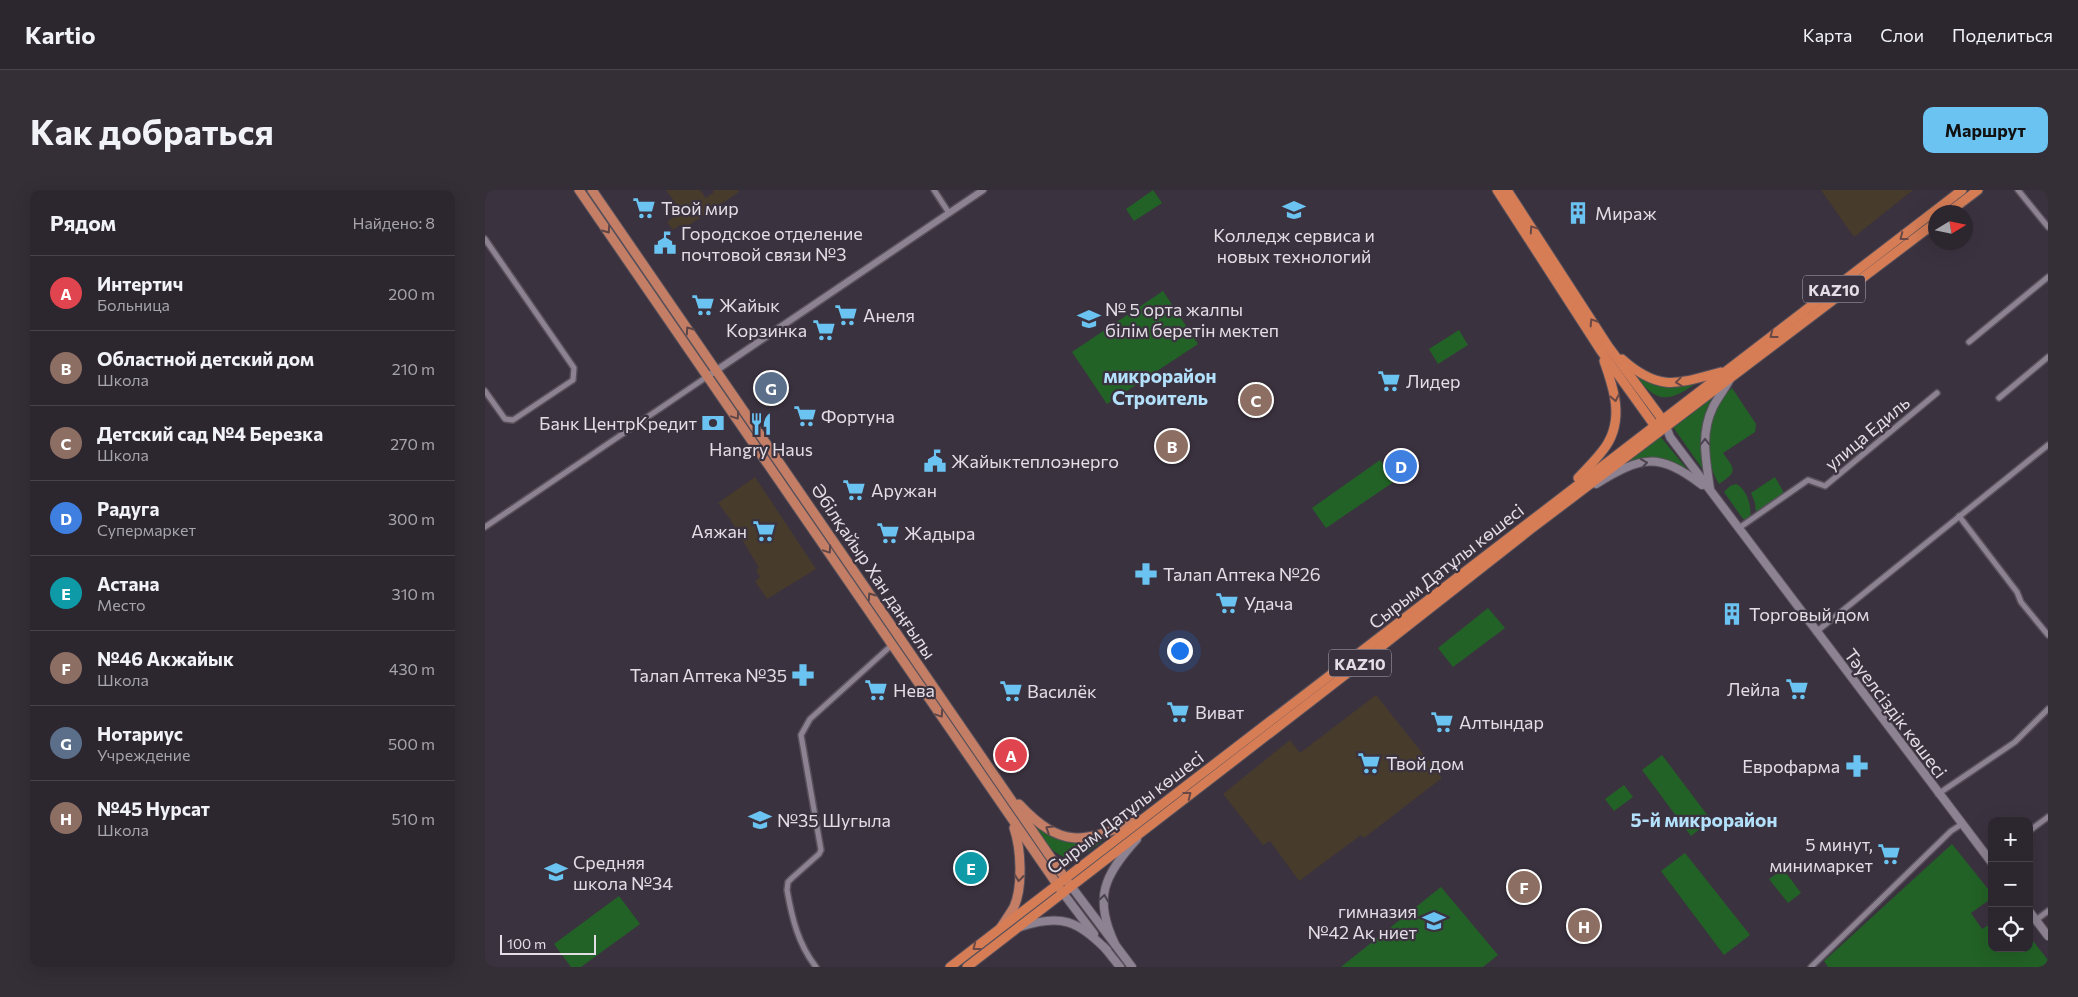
<!DOCTYPE html>
<html lang="ru">
<head>
<meta charset="utf-8">
<style>
  :root { --surface:#2c262f; --page:#342e37; --text:#f1f3f6; --muted:#a6a5aa; --line:#48434b; --accent:#6bc3f2 }
  body { margin:0; font-family:Commissioner,sans-serif; background:var(--page); color:var(--text) }
  .controls { position:absolute; right:15px; bottom:15px; display:grid; overflow:hidden; border-radius:10px; box-shadow:0 5px 20px #0002 }
  .controls button { width:45px; height:45px; display:grid; place-items:center; padding:0; border:0; border-bottom:1px solid var(--line); background:var(--surface); color:var(--text); font:25px sans-serif }
  .compass { position:absolute; left:1443px; top:15px; width:45px; height:45px; border-radius:50%; background:var(--surface); box-shadow:0 5px 20px #0002; rotate:80deg }
  .scale { position:absolute; left:15px; bottom:12px; width:96px; box-sizing:border-box; padding-left:5px; border:2px solid #e3dee6; border-top:0; font-size:14px; line-height:18px; white-space:nowrap; color:#e3dee6; -webkit-text-stroke:4px #3b323f; paint-order:stroke }
  .you { position:absolute; left:694px; top:460px; width:18px; height:18px; margin:-12px; border:4px solid #fff; border-radius:50%; background:#1a73e8; box-shadow:0 0 0 8px #1a73e833 }
  .badge { display:grid; place-items:center; width:32px; height:32px; border-radius:50%; background:var(--accent); color:#fff; font-size:16px; font-weight:700 }
  .pin { position:absolute; translate:-50% -50%; border:2px solid #fff; box-shadow:0 1px 5px #0006 }
  .list { margin:0; padding:0; list-style:none }
  h2 { display:flex; justify-content:space-between; align-items:center; height:65px; margin:0; padding:0 20px; font-size:21px }
  h2 small { font-size:16px; font-weight:400; color:var(--muted) }
  .list li { display:grid; grid-template-columns:32px 1fr auto; gap:15px; align-items:center; box-sizing:border-box; height:75px; padding:0 20px; border-top:1px solid var(--line) }
  .list b { display:block; font-size:19px; white-space:nowrap }
  .list p { margin:0; font-size:16px; white-space:nowrap; color:var(--muted) }
  .list em { font-size:16px; font-style:normal; color:var(--muted) }
  .icon { flex:none; width:28px; height:28px; fill:none; stroke:currentColor; stroke-width:2; stroke-linecap:round; stroke-linejoin:round }
  .map { position:relative; flex:none; width:1563px; height:777px; overflow:hidden; border-radius:10px }
  header { display:flex; align-items:center; gap:30px; box-sizing:border-box; height:70px; padding:0 25px; background:var(--surface); border-bottom:1px solid var(--line) }
  header strong { font-size:24px }
  nav { display:flex; gap:28px; margin-inline-start:auto; font-size:18px }
  .intro { display:flex; align-items:center; justify-content:space-between; box-sizing:border-box; height:120px; padding:0 30px }
  h1 { margin:0; font-size:35px }
  .button { padding:12px 22px; border-radius:10px; background:var(--accent); color:#111; font-size:18px; font-weight:700 }
  main { display:flex; gap:30px; padding:0 30px }
  aside { flex:1; background:var(--surface); border-radius:10px; box-shadow:0 5px 20px #0002 }
  .map>svg:first-child { display:block }
</style>
</head>
<body>
<header>
<strong>Kartio</strong>
<nav><a>Карта</a><a>Слои</a><a>Поделиться</a></nav>
</header>
<div class="intro"><h1>Как добраться</h1><a class="button">Маршрут</a></div>
<main>
<aside>
<h2>Рядом<small>Найдено: 8</small></h2>
<ul class="list">
<li><span class="badge" style="background:#e0444e">A</span><div><b>Интертич</b><p>Больница</p></div><em>200 m</em></li>
<li><span class="badge" style="background:#8d6e63">B</span><div><b>Областной детский дом</b><p>Школа</p></div><em>210 m</em></li>
<li><span class="badge" style="background:#8d6e63">C</span><div><b>Детский сад №4 Березка</b><p>Школа</p></div><em>270 m</em></li>
<li><span class="badge" style="background:#3f7fe0">D</span><div><b>Радуга</b><p>Супермаркет</p></div><em>300 m</em></li>
<li><span class="badge" style="background:#0f9aa8">E</span><div><b>Астана</b><p>Место</p></div><em>310 m</em></li>
<li><span class="badge" style="background:#8d6e63">F</span><div><b>№46 Акжайык</b><p>Школа</p></div><em>430 m</em></li>
<li><span class="badge" style="background:#5c6f8a">G</span><div><b>Нотариус</b><p>Учреждение</p></div><em>500 m</em></li>
<li><span class="badge" style="background:#8d6e63">H</span><div><b>№45 Нурсат</b><p>Школа</p></div><em>510 m</em></li>
</ul>
</aside>
<div class="map">
<svg width="1563" height="777" viewBox="0 0 1563 777">
  <rect width="100%" height="100%" fill="#3b323f"/>
  <g fill="#473b2c">
    <polygon points="181,0 215,0 221,8 229,2 228,0 253,0 254,2 198,39 195,35 188,40 182,32 196,21"/>
    <polygon points="1336,0 1428,0 1369,47"/>
    <polygon points="270,287 331,379 282,409 270,391 275,387 271,380 274,378 245,329 233,313"/>
    <polygon points="891,505 957,588 879,648 876,645 814,691 785,651 778,655 738,604 805,550 815,563"/>
  </g>
  <g fill="#226226">
    <polygon points="668,0 677,13 649,31 641,19"/>
    <polygon points="678,101 713,154 622,214 587,162"/>
    <polygon points="974,140 983,155 953,174 944,159"/>
    <path d="M1145 179 1158 189 1216 190C1180 216 1171 213 1145 179Z"/>
    <path d="M1247 198 1271 234 1270 242 1238 263C1250 280 1253 281 1234 294 1216 264 1219 222 1247 198Z"/>
    <path d="M1236 200C1213 231 1217 248 1221 284L1188 237Z"/>
    <path d="M1175 246 1206 284C1185 268 1164 266 1139 274Z"/>
    <polygon points="895,270 910,291 841,338 827,318"/>
    <polygon points="1290,287 1299,303 1271,323 1270,313 1266,303"/>
    <path d="M1251 294C1262 299 1267 317 1265 328L1262 330 1258 329 1239 302 1245 296Z"/>
    <polygon points="1003,418 1020,438 968,477 953,458"/>
    <polygon points="1177,565 1226,630 1206,646 1157,580"/>
    <polygon points="1139,595 1148,607 1129,621 1120,609"/>
    <path d="M542 626 560 641 623 646C616 652 609 658 601 663 573 681 555 645 542 626Z"/>
    <polygon points="1467,654 1507,704 1507,708 1486,723 1497,739 1507,733 1507,758 1544,758 1544,746 1563,770 1563,777 1343,777 1339,771"/>
    <polygon points="1200,663 1265,745 1239,765 1176,681"/>
    <polygon points="1298,679 1316,703 1303,713 1284,689"/>
    <polygon points="956,697 1013,765 998,777 856,777"/>
    <polygon points="134,706 155,734 96,777 86,777 69,754"/>
  </g>
  <g fill="none" stroke-linecap="round" stroke-linejoin="round">
    <defs>
      <g id="minor">
        <polyline points="449,0 464,23"/>
        <polyline points="1533,0 1563,37"/>
        <polyline points="0,49 89,178 88,190 28,230 20,229 0,201"/>
        <polyline points="1484,152 1563,87"/>
        <polyline points="1514,208 1563,167"/>
        <polyline points="1474,326 1532,402 1536,412 1563,445"/>
        <polyline points="0,337 223,186"/>
        <polyline points="1254,338 1323,290 1340,296 1452,203"/>
        <polyline points="1331,442 1563,255"/>
        <polyline points="1453,604 1530,552 1563,519"/>
        <polyline points="1544,641 1563,627"/>
        <polyline points="1551,730 1563,721"/>
        <path d="M331 777C313 754 307 728 302 700L303 692 307 688 334 664 336 660 316 545 325 529 408 454"/>
        <polyline points="1326,777 1466,641 1477,634"/>
      </g>
      <polyline id="tertiary" points="223,186 498,0"/>
      <g id="secondary">
        <polyline points="1181,236 1185,247 1507,673"/>
        <path d="M1111 294C1157 266 1173 262 1217 295"/>
        <path d="M1225 299C1221 270 1215 244 1228 217 1233 207 1240 199 1245 189"/>
        <polyline points="586,696 647,777"/>
        <polyline points="578,703 609,744"/>
        <polyline points="1544,721 1563,746"/>
        <path d="M535 737C577 723 592 731 622 760"/>
        <path d="M630 754C608 708 619 685 652 649"/>
        <polyline points="619,757 635,777"/>
      </g>
      <g id="primary">
        <polyline points="94,0 578,703"/>
        <polyline points="107,0 584,694"/>
        <path d="M534 614C579 662 600 651 654 630"/>
        <path d="M516 737C520 731 525 724 529 717 538 697 536 658 529 638"/>
      </g>
      <g id="trunk">
        <polyline points="1012,0 1116,161 1172,239"/>
        <polyline points="1022,0 1123,156 1180,233"/>
        <polyline points="1464,22 1493,0"/>
        <path d="M1137 169C1174 202 1192 194 1236 182"/>
        <path d="M1093 288C1102 278 1113 268 1121 256 1139 229 1129 199 1119 171"/>
        <polyline points="465,777 1477,0"/>
        <polyline points="482,777 873,475 1046,339 1450,33"/>
      </g>
    </defs>
    <use href="#minor" stroke="#58515b" stroke-width="8"/>
    <use href="#tertiary" stroke="#58515b" stroke-width="9"/>
    <use href="#secondary" stroke="#58515b" stroke-width="10"/>
    <use href="#primary" stroke="#58515b" stroke-width="11"/>
    <use href="#trunk" stroke="#58515b" stroke-width="11"/>
    <use href="#minor" stroke="#8c8291" stroke-width="5"/>
    <use href="#tertiary" stroke="#8c8291" stroke-width="6"/>
    <use href="#secondary" stroke="#8c8291" stroke-width="8"/>
    <use href="#primary" stroke="#c37e65" stroke-width="9"/>
    <use href="#trunk" stroke="#d67d56" stroke-width="9"/>
  </g>
  <defs><path id="oneway-chevron" d="M-2-3.5L2.5 0L-2 3.5" fill="none" stroke-width="1.6" stroke-linecap="round" stroke-linejoin="round" transform="scale(1.25)"/></defs>
  <g stroke="#6a4846">
    <use href="#oneway-chevron" transform="translate(1048 39) rotate(-124)"/>
    <use href="#oneway-chevron" transform="translate(1418 47) rotate(143)"/>
    <use href="#oneway-chevron" transform="translate(1108 132) rotate(-122)"/>
    <use href="#oneway-chevron" transform="translate(1288 145) rotate(143)"/>
    <use href="#oneway-chevron" transform="translate(1194 192) rotate(173)"/>
    <use href="#oneway-chevron" transform="translate(1130 208) rotate(79)"/>
    <use href="#oneway-chevron" transform="translate(703 605) rotate(-38)"/>
    <use href="#oneway-chevron" transform="translate(491 757) rotate(142)"/>
  </g>
  <g stroke="#5d4548">
    <use href="#oneway-chevron" transform="translate(122 40) rotate(55)"/>
    <use href="#oneway-chevron" transform="translate(204 140) rotate(-125)"/>
    <use href="#oneway-chevron" transform="translate(251 226) rotate(56)"/>
    <use href="#oneway-chevron" transform="translate(343 360) rotate(56)"/>
    <use href="#oneway-chevron" transform="translate(386 406) rotate(-125)"/>
    <use href="#oneway-chevron" transform="translate(455 524) rotate(56)"/>
    <use href="#oneway-chevron" transform="translate(564 639) rotate(-148)"/>
    <use href="#oneway-chevron" transform="translate(534 688) rotate(96)"/>
  </g>
  <g stroke="#4b424f">
    <use href="#oneway-chevron" transform="translate(1220 252) rotate(-90)"/>
    <use href="#oneway-chevron" transform="translate(1159 273) rotate(-8)"/>
    <use href="#oneway-chevron" transform="translate(619 708) rotate(-81)"/>
  </g>
  <defs>
    <symbol id="supermarket-bare" viewBox="-9 -9 18 18"><path d="M-6-5.5h2.5l.6 2H6L4.5 2H-2.5L-4.4-4H-6ZM-1.5 3.2a1.3 1.3 0 1 0 .1 0ZM3 3.2a1.3 1.3 0 1 0 .1 0Z" fill="#6bc3f2" stroke="#3b323f" stroke-width="2.5" paint-order="stroke"/></symbol>
    <symbol id="university-bare" viewBox="-9 -9 18 18"><path d="M0-5L7-2L0 1L-7-2ZM-4 1L0 2.5L4 1V4Q0 6-4 4Z" fill="#6bc3f2" stroke="#3b323f" stroke-width="2.5" paint-order="stroke"/></symbol>
    <symbol id="building-bare" viewBox="-9 -9 18 18"><path d="M-4-6H4V6H1V3H-1V6H-4ZM-2.5-4.3h1.7v1.8h-1.7ZM.8-4.3h1.7v1.8H.8ZM-2.5-1h1.7V.8h-1.7ZM.8-1h1.7V.8H.8Z" fill="#6bc3f2" stroke="#3b323f" stroke-width="2.5" paint-order="stroke"/></symbol>
    <symbol id="civic-bare" viewBox="-9 -9 18 18"><path d="M-.6-6.5H3V-4.5H.6V-3L4-1V1h2V6H-6V1h2V-1L-.6-3ZM-1.2 2.5V6h2.4V2.5Z" fill="#6bc3f2" stroke="#3b323f" stroke-width="2.5" paint-order="stroke"/></symbol>
    <symbol id="school-bare" viewBox="-9 -9 18 18"><path d="M0-5L7-2L0 1L-7-2ZM-4 1L0 2.5L4 1V4Q0 6-4 4Z" fill="#6bc3f2" stroke="#3b323f" stroke-width="2.5" paint-order="stroke"/></symbol>
    <symbol id="bank-bare" viewBox="-9 -9 18 18"><path d="M-6-4H6V4H-6ZM0-2.3a2.3 2.3 0 1 0 0 4.6a2.3 2.3 0 1 0 0-4.6Z" fill="#6bc3f2" stroke="#3b323f" stroke-width="2.5" paint-order="stroke"/></symbol>
    <symbol id="restaurant-bare" viewBox="-9 -9 18 18"><path d="M-5-6h1v4h1v-4h1v4h1v-4h1v5L-1.5 .5V6h-2V.5L-5-1ZM5-6V6H3V1.5H1.5Q1.5-4 5-6Z" fill="#6bc3f2" stroke="#3b323f" stroke-width="2.5" paint-order="stroke"/></symbol>
    <symbol id="pharmacy-bare" viewBox="-9 -9 18 18"><path d="M-2-6h4v4h4v4h-4v4h-4v-4h-4v-4h4Z" fill="#6bc3f2" stroke="#3b323f" stroke-width="2.5" paint-order="stroke"/></symbol>
  </defs>
  <g fill-rule="evenodd">
    <use href="#supermarket-bare" x="143" y="2" width="32" height="32"/>
    <use href="#university-bare" x="793" y="4" width="32" height="32"/>
    <use href="#building-bare" x="1077" y="7" width="32" height="32"/>
    <use href="#civic-bare" x="164" y="37" width="32" height="32"/>
    <use href="#supermarket-bare" x="202" y="99" width="32" height="32"/>
    <use href="#supermarket-bare" x="345" y="109" width="32" height="32"/>
    <use href="#school-bare" x="588" y="113" width="32" height="32"/>
    <use href="#supermarket-bare" x="323" y="124" width="32" height="32"/>
    <use href="#supermarket-bare" x="888" y="175" width="32" height="32"/>
    <use href="#supermarket-bare" x="304" y="210" width="32" height="32"/>
    <use href="#bank-bare" x="212" y="217" width="32" height="32"/>
    <use href="#restaurant-bare" x="260" y="218" width="32" height="32"/>
    <use href="#civic-bare" x="434" y="255" width="32" height="32"/>
    <use href="#supermarket-bare" x="353" y="284" width="32" height="32"/>
    <use href="#supermarket-bare" x="263" y="325" width="32" height="32"/>
    <use href="#supermarket-bare" x="387" y="327" width="32" height="32"/>
    <use href="#pharmacy-bare" x="645" y="368" width="32" height="32"/>
    <use href="#supermarket-bare" x="726" y="397" width="32" height="32"/>
    <use href="#building-bare" x="1231" y="408" width="32" height="32"/>
    <use href="#pharmacy-bare" x="302" y="469" width="32" height="32"/>
    <use href="#supermarket-bare" x="1296" y="483" width="32" height="32"/>
    <use href="#supermarket-bare" x="375" y="484" width="32" height="32"/>
    <use href="#supermarket-bare" x="510" y="485" width="32" height="32"/>
    <use href="#supermarket-bare" x="677" y="506" width="32" height="32"/>
    <use href="#supermarket-bare" x="941" y="516" width="32" height="32"/>
    <use href="#supermarket-bare" x="868" y="557" width="32" height="32"/>
    <use href="#pharmacy-bare" x="1356" y="560" width="32" height="32"/>
    <use href="#school-bare" x="259" y="614" width="32" height="32"/>
    <use href="#supermarket-bare" x="1388" y="648" width="32" height="32"/>
    <use href="#school-bare" x="55" y="666" width="32" height="32"/>
    <use href="#school-bare" x="933" y="715" width="32" height="32"/>
  </g>
  <g text-anchor="middle" dominant-baseline="central" stroke-width="4.5" stroke-linejoin="round" paint-order="stroke">
    <g fill="#3b323f" stroke="#b1aab4" stroke-width="1">
      <rect x="1318" y="85.5" width="62" height="27" rx="4"/>
      <rect x="844" y="459.5" width="62" height="27" rx="4"/>
    </g>
    <g font-size="16" font-weight="bold" fill="#e3dee6">
      <text x="1349" y="99">KAZ10</text>
      <text x="875" y="473">KAZ10</text>
    </g>
    <g font-size="18" fill="#e3dee6" stroke="#3b323f" text-anchor="start">
      <text x="176" y="18">Твой мир</text>
      <text x="1110" y="23">Мираж</text>
      <text x="196" y="43">Городское отделение<tspan x="196" dy="21">почтовой связи №3</tspan></text>
      <text x="809" y="45" text-anchor="middle">Колледж сервиса и<tspan x="809" dy="21">новых технологий</tspan></text>
      <text x="234" y="115">Жайык</text>
      <text x="620" y="119">№ 5 орта жалпы<tspan x="620" dy="21">білім беретін мектеп</tspan></text>
      <text x="378" y="125">Анеля</text>
      <text x="322" y="140" text-anchor="end">Корзинка</text>
      <text x="921" y="191">Лидер</text>
      <text x="336" y="226">Фортуна</text>
      <text x="212" y="233" text-anchor="end">Банк ЦентрКредит</text>
      <text x="276" y="259" text-anchor="middle">Hangry Haus</text>
      <text x="466" y="271">Жайыктеплоэнерго</text>
      <text x="386" y="300">Аружан</text>
      <text x="262" y="341" text-anchor="end">Аяжан</text>
      <text x="419" y="343">Жадыра</text>
      <text x="678" y="384">Талап Аптека №26</text>
      <text x="759" y="413">Удача</text>
      <text x="1264" y="424">Торговый дом</text>
      <text x="302" y="485" text-anchor="end">Талап Аптека №35</text>
      <text x="1295" y="499" text-anchor="end">Лейла</text>
      <text x="408" y="500">Нева</text>
      <text x="542" y="501">Василёк</text>
      <text x="710" y="522">Виват</text>
      <text x="974" y="532">Алтындар</text>
      <text x="901" y="573">Твой дом</text>
      <text x="1355" y="576" text-anchor="end">Еврофарма</text>
      <text x="292" y="630">№35 Шугыла</text>
      <text x="1388" y="654" text-anchor="end">5 минут,<tspan x="1388" dy="21">минимаркет</tspan></text>
      <text x="88" y="672">Средняя<tspan x="88" dy="21">школа №34</tspan></text>
      <text x="932" y="721" text-anchor="end">гимназия<tspan x="932" dy="21">№42 Ақ ниет</tspan></text>
    </g>
    <g font-size="18" fill="#e3dee6" stroke="#3b323f">
      <text transform="translate(1382 243) rotate(-40)">улица Едиль</text>
      <text transform="translate(961 376) rotate(-38)">Сырым Датұлы көшесі</text>
      <text transform="translate(389 381) rotate(56)">Әбілқайыр Хан даңғылы</text>
      <text transform="translate(1411 523) rotate(53)">Тәуелсіздік көшесі</text>
      <text transform="translate(640 622) rotate(-37)">Сырым Датұлы көшесі</text>
    </g>
    <g font-size="19" font-weight="bold" fill="#b3e1fc" stroke="#3b323f">
      <text x="675" y="185">микрорайон<tspan x="675" dy="22">Строитель</tspan></text>
      <text x="1219" y="629">5-й микрорайон</text>
    </g>
  </g>
</svg>
<div class="controls">
<button>+</button>
<button>−</button>
<button><svg class="icon" aria-label="locate" viewBox="0 0 24 24"><circle cx="12" cy="12" r="6"/><path d="M12 2v4M12 18v4M2 12h4M18 12h4"/></svg></button>
</div>
<svg class="compass" viewBox="-18 -18 36 36"><path d="M0-13l5 13h-10z" fill="#e53935"/><path d="M0 13l5-13h-10z" fill="#a6a5aa"/></svg>
<div class="scale">100 m</div>
<div class="you"></div>
<div class="pin badge" style="left:526px;top:565px;background:#e0444e">A</div>
<div class="pin badge" style="left:687px;top:256px;background:#8d6e63">B</div>
<div class="pin badge" style="left:771px;top:210px;background:#8d6e63">C</div>
<div class="pin badge" style="left:916px;top:276px;background:#3f7fe0">D</div>
<div class="pin badge" style="left:486px;top:678px;background:#0f9aa8">E</div>
<div class="pin badge" style="left:1039px;top:697px;background:#8d6e63">F</div>
<div class="pin badge" style="left:286px;top:198px;background:#5c6f8a">G</div>
<div class="pin badge" style="left:1099px;top:736px;background:#8d6e63">H</div>
</div>
</main>
</body>
</html>
